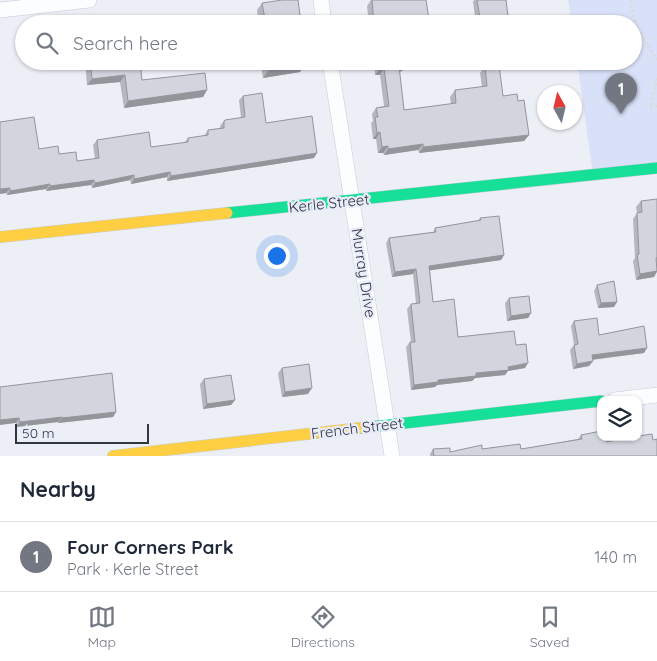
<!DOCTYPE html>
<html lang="en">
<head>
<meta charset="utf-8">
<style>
  :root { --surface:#fff; --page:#f2f2f3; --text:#1f2937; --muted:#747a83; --line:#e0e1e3; --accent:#737781 }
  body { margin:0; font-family:Quicksand,sans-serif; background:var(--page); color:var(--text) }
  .controls { position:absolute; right:15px; bottom:15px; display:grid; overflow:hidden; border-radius:10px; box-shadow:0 1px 4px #0004 }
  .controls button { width:45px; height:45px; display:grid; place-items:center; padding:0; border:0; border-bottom:1px solid var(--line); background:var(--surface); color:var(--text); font:25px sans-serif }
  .compass { position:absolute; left:537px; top:85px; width:45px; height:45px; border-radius:50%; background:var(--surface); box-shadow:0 1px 4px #0004; rotate:352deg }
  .scale { position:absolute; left:15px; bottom:12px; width:134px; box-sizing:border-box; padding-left:5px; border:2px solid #323642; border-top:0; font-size:14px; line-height:18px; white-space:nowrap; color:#323642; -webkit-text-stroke:4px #e9edfa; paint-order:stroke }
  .you { position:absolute; left:276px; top:255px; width:18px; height:18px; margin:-12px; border:4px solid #fff; border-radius:50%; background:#1a73e8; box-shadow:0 0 0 8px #1a73e833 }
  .badge { display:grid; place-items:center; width:32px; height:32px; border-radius:50%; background:var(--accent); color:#fff; font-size:16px; font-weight:700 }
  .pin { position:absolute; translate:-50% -41px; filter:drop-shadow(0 1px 2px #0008) }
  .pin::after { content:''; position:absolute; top:26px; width:18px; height:15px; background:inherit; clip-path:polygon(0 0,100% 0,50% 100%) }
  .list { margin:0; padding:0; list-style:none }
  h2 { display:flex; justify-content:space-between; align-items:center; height:65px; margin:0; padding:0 20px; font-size:21px }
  h2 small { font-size:16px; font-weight:400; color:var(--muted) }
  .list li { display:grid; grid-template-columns:32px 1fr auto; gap:15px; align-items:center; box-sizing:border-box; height:70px; padding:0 20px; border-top:1px solid var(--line) }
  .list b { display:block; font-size:19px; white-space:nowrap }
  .list p { margin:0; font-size:16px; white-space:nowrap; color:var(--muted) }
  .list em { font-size:16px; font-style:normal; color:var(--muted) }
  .icon { flex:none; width:28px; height:28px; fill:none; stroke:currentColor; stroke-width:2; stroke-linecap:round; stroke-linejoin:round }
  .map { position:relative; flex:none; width:657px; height:456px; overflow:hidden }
  .search { position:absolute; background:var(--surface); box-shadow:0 1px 4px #0004; left:15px; right:15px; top:15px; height:55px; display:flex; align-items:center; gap:12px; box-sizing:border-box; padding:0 18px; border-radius:28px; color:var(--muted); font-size:19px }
  .sheet { height:135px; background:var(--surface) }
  nav { display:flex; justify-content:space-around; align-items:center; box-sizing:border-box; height:70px; border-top:1px solid var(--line); background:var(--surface); font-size:14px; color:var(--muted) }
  nav a { display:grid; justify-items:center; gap:2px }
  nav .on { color:var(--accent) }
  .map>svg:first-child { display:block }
</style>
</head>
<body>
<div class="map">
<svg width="657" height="456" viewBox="0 0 657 456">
  <rect width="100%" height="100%" fill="#edeff6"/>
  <polygon fill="#d9e1f9" points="568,0 657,0 657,168 593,175 577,61 633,61 633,24 572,24"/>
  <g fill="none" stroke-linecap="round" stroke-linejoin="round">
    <defs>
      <g id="street">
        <polyline points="321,0 324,24"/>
        <polyline points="0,10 89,0"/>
        <polyline points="330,61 392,456"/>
        <polyline points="615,400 657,395"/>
      </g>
      <g id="fast">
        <polyline points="227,213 657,168"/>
        <polyline points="361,428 601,401"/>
      </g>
      <g id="slow">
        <polyline points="0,237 227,213"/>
        <polyline points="113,456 361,428"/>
      </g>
    </defs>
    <use href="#street" stroke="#c7cbd4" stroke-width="16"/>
    <use href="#fast" stroke="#c7cbd4" stroke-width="12"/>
    <use href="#slow" stroke="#c7cbd4" stroke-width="12"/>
    <g stroke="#dadbdd" stroke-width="3" stroke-dasharray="2.5 2.5" stroke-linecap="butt">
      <polyline points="630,0 637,28 657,60"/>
      <polyline points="657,78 650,107 657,106"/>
    </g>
    <use href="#street" stroke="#fcfdfe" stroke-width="15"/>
    <use href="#fast" stroke="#16e098" stroke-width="11"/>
    <use href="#slow" stroke="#ffcf43" stroke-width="11"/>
  </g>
  <g fill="#b5b7bf">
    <polygon points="371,0 426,0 429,20 426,24 369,24 367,6"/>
    <polygon points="474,0 506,0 509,24 476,24 473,2"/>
    <polygon points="262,3 298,19 298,24 259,24 257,10"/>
    <polygon points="85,61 140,61 142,80 207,90 203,97 124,108 120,82 87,85"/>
    <polygon points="260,61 304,61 300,72 263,78"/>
    <polygon points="374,61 406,61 407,65 402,71 399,72 404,110 451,104 450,97 455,90 482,87 480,73 485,66 503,96 518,101 529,135 524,141 419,153 418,150 384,155 383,153 378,153 376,139 373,139 371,123 373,121 372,114 376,108 384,106 380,75 375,75"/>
    <polygon points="243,96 266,123 314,158 167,181 167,177 131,184 130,180 92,188 91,185 46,191 46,189 7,195 6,193 0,194 39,149 59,154 77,161 95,159 93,145 97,140 151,147 184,143 188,138 204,136 208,130 220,128 220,126 224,121 241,118 239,100"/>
    <polygon points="657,199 657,272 654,277 636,280 633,261 635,258 633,219 637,213 636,207 641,201"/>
    <polygon points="480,218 504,255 501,260 430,270 433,302 458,337 516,345 525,368 508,371 505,375 475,378 472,381 437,385 435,387 411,390 406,347 410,342 411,342 407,309 411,304 416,304 413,274 392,277 386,243 389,238 433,232 435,228 478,221"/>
    <polygon points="597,285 614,307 598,308 594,291"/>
    <polygon points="509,298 531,313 528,318 507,321 505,303"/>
    <polygon points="574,321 599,335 644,353 592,360 593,361 589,366 573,369 570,350 574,345 571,326"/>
    <polygon points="282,368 308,394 282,397 278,373"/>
    <polygon points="204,379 235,400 231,405 203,409 200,384"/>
    <polygon points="0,387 116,412 113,417 58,423 58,422 16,427 16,423"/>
    <polygon points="581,435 606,442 653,440 657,456 430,456 430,454 433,449 450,452 482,449 521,449 578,439"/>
  </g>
  <g fill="#93959b">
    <polygon points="429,20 426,24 404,24 405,23"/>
    <polygon points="305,65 300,72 263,78 268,71"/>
    <polygon points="407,65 402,71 394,72 399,66"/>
    <polygon points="384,68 380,75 375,75 380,69"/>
    <polygon points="125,75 120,82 87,85 92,79"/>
    <polygon points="207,90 203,97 124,108 128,101"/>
    <polygon points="380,132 376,139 373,139 377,133"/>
    <polygon points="529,135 524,141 419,153 423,147"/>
    <polygon points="423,144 418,150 384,155 388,149"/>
    <polygon points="388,146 383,153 378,153 382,147"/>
    <polygon points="317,153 314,158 167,181 171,176"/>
    <polygon points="170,172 167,177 131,184 134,179"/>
    <polygon points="134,175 130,180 92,188 95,183"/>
    <polygon points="94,180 91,185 46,191 50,186"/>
    <polygon points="50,184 46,189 7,195 10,191"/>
    <polygon points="10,188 6,193 0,194 0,189"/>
    <polygon points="504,255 501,260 426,271 429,266"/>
    <polygon points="416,269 413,274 392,277 395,272"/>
    <polygon points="657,271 654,277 636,280 640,274"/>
    <polygon points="617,302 614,307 598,308 601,303"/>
    <polygon points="531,313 528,318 507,321 511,316"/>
    <polygon points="647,348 644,353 588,360 592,355"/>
    <polygon points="593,361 589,366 573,369 577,364"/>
    <polygon points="528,363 525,368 508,371 505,375 475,378 472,381 437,385 435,387 411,390 414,385"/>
    <polygon points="312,388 308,394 282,397 285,392"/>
    <polygon points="235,400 231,405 203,409 207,404"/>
    <polygon points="116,412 113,417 58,423 62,418"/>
    <polygon points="62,417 58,422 16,427 20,422"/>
    <polygon points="19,418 16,423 0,425 0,420"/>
  </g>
  <g fill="#d2d5de" stroke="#93959b">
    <polygon points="282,0 298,0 300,15 297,16 298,24 266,24 262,3"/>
    <polygon points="372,0 426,0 429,20 405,23 405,24 374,24"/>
    <polygon points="477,0 506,0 509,24 481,24"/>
    <polygon points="90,61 140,61 142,80 205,73 207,90 128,101 125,75 92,79"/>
    <polygon points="266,61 304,61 305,65 268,71"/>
    <polygon points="379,61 406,61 407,65 399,66 404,110 456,103 455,90 487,86 485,66 499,65 503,96 517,94 518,101 524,100 529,135 423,147 423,144 388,149 388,146 382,147 380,132 377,133 375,117 378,117 376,108 389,106 384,68 380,69"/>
    <polygon points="262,93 266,123 312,116 317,153 171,176 170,172 134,179 134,175 95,183 94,180 50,186 50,184 10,191 10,188 0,189 0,122 34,117 39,149 58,146 59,154 76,152 77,161 99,158 97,140 149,132 151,147 188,142 188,138 208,135 208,130 224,128 224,121 225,120 245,117 243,96"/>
    <polygon points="657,199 657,258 656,258 657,271 640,274 637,255 639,254 637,213 642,212 641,201"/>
    <polygon points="499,216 504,255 429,266 433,302 454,299 458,337 514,331 516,345 526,344 528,363 508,367 509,370 476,373 476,376 438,380 438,382 414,385 410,342 415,342 411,304 420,303 416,269 395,272 389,238 436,232 435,228 481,220 480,218"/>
    <polygon points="614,281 617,302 601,303 597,285"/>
    <polygon points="529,296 531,313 511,316 509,298"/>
    <polygon points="597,318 599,335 644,326 647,348 592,355 593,361 577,364 574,345 578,344 574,321"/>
    <polygon points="309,364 312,388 285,392 282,368"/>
    <polygon points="112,373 116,412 62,418 62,417 20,422 19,418 0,420 0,387"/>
    <polygon points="231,375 235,400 207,404 204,379"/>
    <polygon points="601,431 601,437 606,437 606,442 632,437 638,437 638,436 652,434 653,440 657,439 657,456 434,456 433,449 450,448 450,452 482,445 482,449 520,444 521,449 582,439 581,435"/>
  </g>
  <g text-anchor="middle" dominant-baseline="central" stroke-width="4.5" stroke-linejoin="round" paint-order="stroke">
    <g font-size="15" fill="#323642" stroke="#e9edfa">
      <text transform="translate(329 203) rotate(-6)">Kerle Street</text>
      <text transform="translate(364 273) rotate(81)">Murray Drive</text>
      <text transform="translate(357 428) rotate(-7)">French Street</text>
    </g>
  </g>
</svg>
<div class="controls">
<button><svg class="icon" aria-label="layers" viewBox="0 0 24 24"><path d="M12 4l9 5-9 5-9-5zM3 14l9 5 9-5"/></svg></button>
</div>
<svg class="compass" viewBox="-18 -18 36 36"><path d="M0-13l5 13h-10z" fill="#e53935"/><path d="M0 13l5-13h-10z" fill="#747a83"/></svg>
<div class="scale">50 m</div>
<div class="you"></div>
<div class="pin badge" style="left:621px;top:114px">1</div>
<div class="search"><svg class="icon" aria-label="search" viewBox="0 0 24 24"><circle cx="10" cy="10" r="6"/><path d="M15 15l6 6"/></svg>Search here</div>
</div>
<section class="sheet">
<h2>Nearby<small></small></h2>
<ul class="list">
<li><span class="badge">1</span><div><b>Four Corners Park</b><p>Park · Kerle Street</p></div><em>140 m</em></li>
</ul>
</section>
<nav>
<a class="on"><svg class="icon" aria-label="map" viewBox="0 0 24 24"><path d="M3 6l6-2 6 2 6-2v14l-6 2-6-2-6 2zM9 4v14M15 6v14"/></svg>Map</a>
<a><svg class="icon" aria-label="directions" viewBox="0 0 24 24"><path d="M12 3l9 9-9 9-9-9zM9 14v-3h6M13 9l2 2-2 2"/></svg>Directions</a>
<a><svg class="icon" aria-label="saved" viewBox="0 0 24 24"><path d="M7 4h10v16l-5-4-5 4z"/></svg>Saved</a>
</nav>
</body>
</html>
